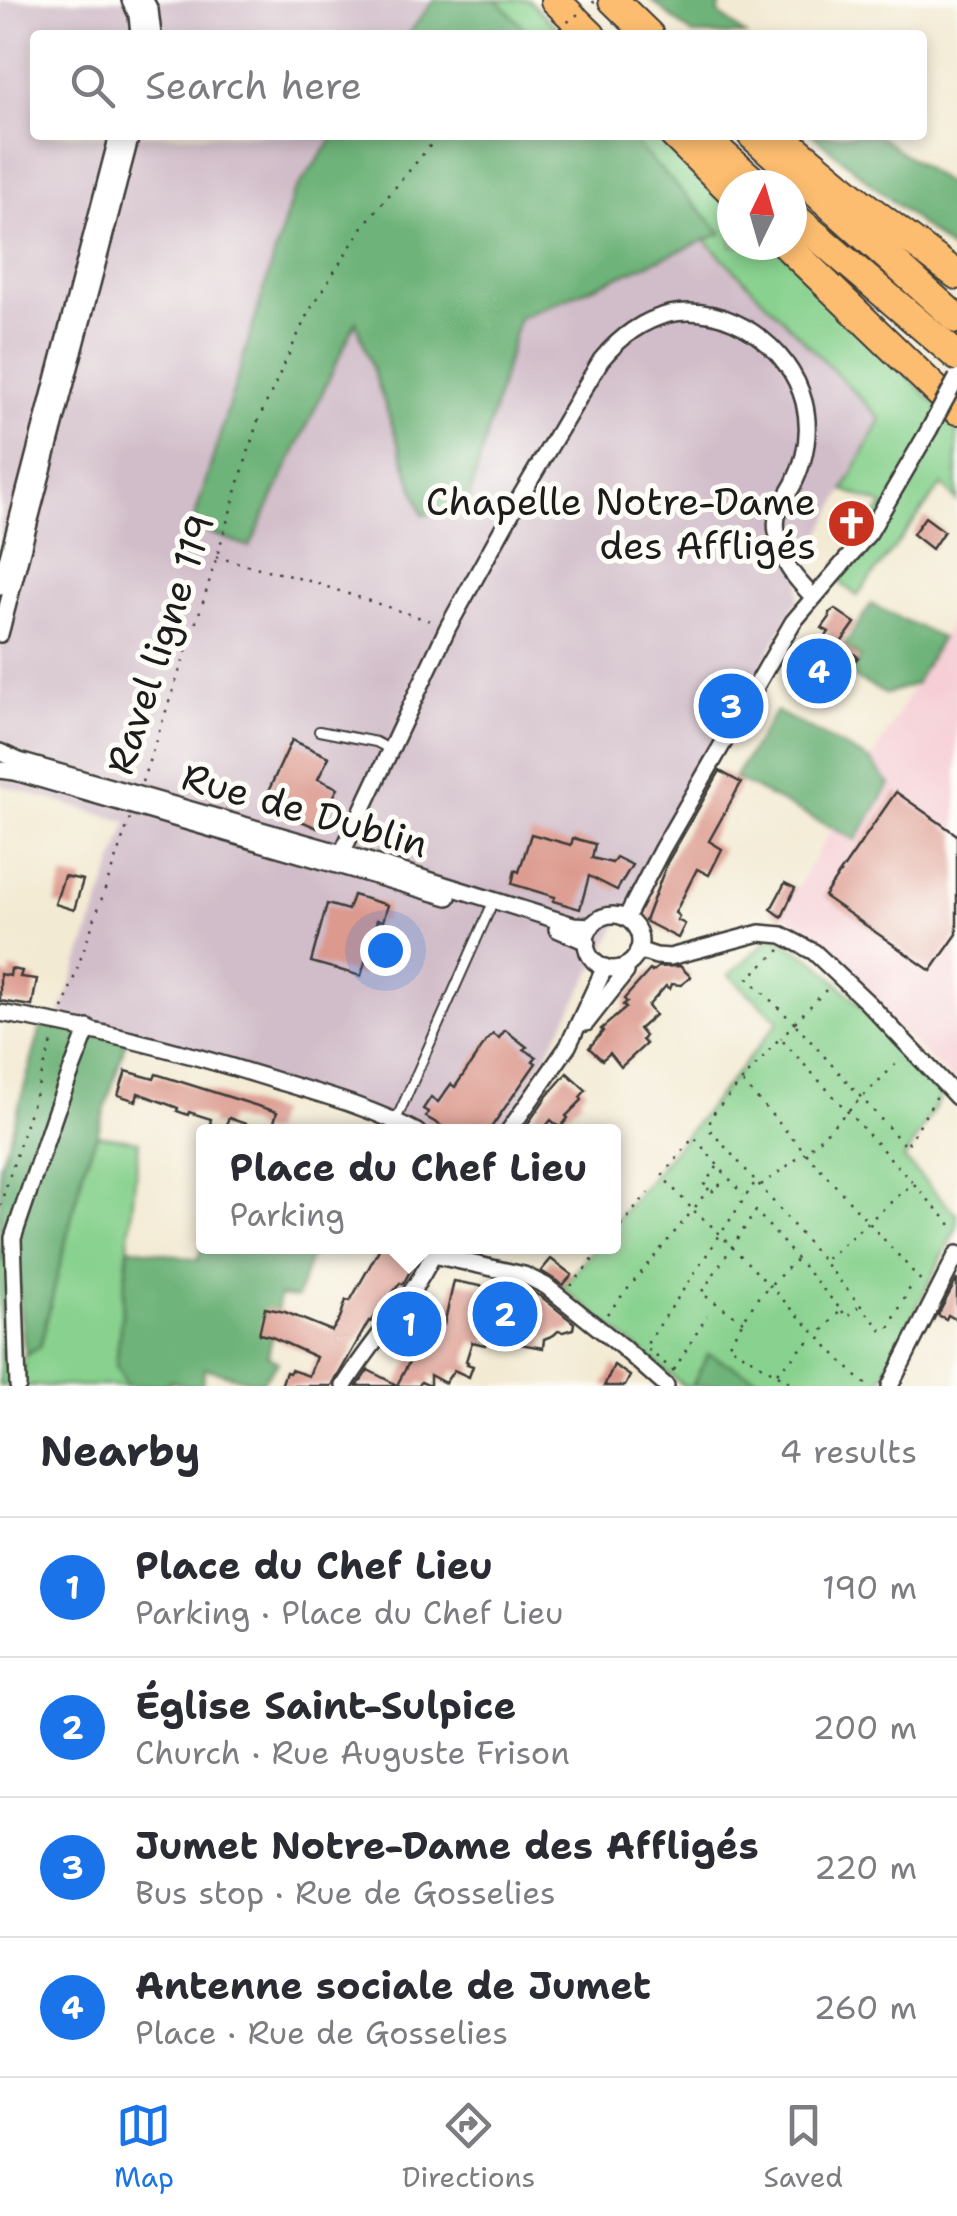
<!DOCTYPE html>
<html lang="en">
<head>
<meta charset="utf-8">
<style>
  :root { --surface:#fff; --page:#f2f2f3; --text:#2b2b33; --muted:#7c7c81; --line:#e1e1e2; --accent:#1a73e8 }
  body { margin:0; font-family:"Shantell Sans",sans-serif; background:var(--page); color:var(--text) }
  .compass { position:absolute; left:717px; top:170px; width:90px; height:90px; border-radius:50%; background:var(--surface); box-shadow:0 5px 15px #0003; rotate:5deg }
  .you { position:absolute; left:385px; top:950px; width:35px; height:35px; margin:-25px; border:8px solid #fff; border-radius:50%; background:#1a73e8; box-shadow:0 0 0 15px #1a73e833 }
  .badge { display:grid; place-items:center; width:65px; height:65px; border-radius:50%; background:var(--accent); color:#fff; font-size:32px; font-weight:700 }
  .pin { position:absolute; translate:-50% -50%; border:5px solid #fff; box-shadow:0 2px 10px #0006 }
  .popup { position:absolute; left:196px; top:1124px; width:425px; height:130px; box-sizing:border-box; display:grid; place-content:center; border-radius:10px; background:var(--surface); filter:drop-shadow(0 2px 8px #0005); font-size:32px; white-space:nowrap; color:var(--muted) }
  .popup b { font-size:38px; color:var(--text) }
  .popup::after { content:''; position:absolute; left:50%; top:100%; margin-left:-20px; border:20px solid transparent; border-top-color:var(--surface) }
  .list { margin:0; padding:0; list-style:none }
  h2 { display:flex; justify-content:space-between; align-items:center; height:130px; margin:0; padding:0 40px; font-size:42px }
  h2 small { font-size:32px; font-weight:400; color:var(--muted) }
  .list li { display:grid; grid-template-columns:65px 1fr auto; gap:30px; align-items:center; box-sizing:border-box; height:140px; padding:0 40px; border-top:2px solid var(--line) }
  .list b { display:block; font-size:38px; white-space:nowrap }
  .list p { margin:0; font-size:32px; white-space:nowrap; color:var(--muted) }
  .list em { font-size:32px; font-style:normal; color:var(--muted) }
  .icon { flex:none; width:55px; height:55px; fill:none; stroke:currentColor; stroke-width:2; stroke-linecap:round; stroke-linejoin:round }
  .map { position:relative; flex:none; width:957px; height:1386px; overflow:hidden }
  .search { position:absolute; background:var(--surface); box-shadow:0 5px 15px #0003; left:30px; right:30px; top:30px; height:110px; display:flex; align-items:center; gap:25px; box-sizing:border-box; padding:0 35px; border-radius:10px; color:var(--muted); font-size:38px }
  .sheet { height:690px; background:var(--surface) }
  nav { display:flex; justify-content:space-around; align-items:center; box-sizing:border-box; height:140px; border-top:2px solid var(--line); background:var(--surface); font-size:28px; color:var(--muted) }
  nav a { display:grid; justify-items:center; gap:5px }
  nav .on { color:var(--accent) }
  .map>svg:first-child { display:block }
</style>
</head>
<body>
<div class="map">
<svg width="957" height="1386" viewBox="0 0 957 1386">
  <rect width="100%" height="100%" fill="#fdfcf7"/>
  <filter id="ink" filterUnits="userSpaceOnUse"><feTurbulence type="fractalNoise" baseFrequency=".01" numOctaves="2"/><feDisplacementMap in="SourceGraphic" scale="20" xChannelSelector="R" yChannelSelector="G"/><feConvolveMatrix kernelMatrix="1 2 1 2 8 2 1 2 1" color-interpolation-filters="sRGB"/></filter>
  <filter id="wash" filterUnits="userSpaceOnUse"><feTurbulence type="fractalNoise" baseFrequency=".0048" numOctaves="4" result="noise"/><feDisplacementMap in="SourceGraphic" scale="40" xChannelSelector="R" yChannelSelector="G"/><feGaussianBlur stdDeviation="2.25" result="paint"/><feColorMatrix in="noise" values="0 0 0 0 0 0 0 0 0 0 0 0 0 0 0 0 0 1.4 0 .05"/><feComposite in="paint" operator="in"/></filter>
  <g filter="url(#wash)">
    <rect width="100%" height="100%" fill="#f3ead3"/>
    <polygon fill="#f6cfd6" points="957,610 957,1086 783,912 832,828 856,840 889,785 871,761"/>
    <polygon fill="#d1bdc9" points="0,0 465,0 500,35 35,35 35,135 599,135 881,420 801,571 798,599 504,1131 412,1131 60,1015 128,822 0,785"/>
    <g fill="#88d18e" stroke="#527655" stroke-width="2.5">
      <polygon points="497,0 529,0 564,35 531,35"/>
      <polygon points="627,135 665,135 732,201 732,245 776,245 957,425 957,501 942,485 857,596 832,576 884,505 844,490 881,419 705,240 721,232"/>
      <polygon points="773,935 818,963 945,1091 904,1159 957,1215 957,1227 878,1386 774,1386 708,1354 692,1386 684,1386 562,1287 595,1247 614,1246 614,1223 779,1021 729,975"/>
      <polygon points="97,1135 139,1141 116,1365 127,1386 22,1386 25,1354 40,1347 84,1167"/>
      <polygon points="7,1243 13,1386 0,1386 0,1265"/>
    </g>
    <g fill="#6eb379" stroke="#45684a" stroke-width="2.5">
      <polygon points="434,0 497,0 531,35 408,35"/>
      <polygon points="651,0 722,0 718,13 745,35 693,35"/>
      <polygon points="336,135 627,135 722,233 519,318 467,507 423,515 356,321 250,547 192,527 293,194"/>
      <polygon points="813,135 877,135 957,191 957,255"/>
      <polygon points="871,604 941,638 915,684 886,694 849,675 861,657 844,646"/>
      <polygon points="776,711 871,761 890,785 856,840 734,778"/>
      <polygon points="43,1020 127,1038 97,1135 84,1167 40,1347 25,1354 13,1248 21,1205 0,1265 0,1165 14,1124"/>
      <polygon points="204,1238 204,1246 313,1247 297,1298 280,1296 268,1356 278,1362 260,1384 205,1368 202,1386 187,1386 169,1381 167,1386 127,1386 116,1365 129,1247 198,1260"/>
      <polygon points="708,1354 774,1386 692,1386"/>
    </g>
    <g id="blocks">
      <g fill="#dc998d">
        <polygon points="925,517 944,531 932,549 913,534"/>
        <polygon points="835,609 855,623 840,644 858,657 843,677 835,671 815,700 793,684 829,632 822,628 830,617 829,613"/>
        <polygon points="292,740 329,757 318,779 338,788 317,828 299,820 303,811 267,794"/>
        <polygon points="720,771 741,783 709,841 722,849 709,875 697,869 675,913 679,916 677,920 685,924 678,938 645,921 667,863"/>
        <polygon points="896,792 957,835 957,934 931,971 824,896"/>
        <polygon points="531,834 571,845 573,838 595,844 592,858 612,863 616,857 632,865 617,890 589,876 580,909 553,901 555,897 512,884 515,870 519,872"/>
        <polygon points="64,876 83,880 74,910 55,904"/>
        <polygon points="785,883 795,888 782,917 771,909"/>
        <polygon points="353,895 388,905 383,921 377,920 361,976 311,962 327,904 348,910"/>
        <polygon points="680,966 691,977 681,985 672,984 670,989 666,986 648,1006 655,1015 639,1029 645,1036 642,1040 646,1044 621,1067 610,1053 602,1060 589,1048 603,1031 601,1029 626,1008 623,1005 627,1002 624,999 650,970 652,972 658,967"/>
        <polygon points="11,969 22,971 20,977 37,979 32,1006 0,1001 0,974 10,976"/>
        <polygon points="505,1030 527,1047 524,1049 536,1057 533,1061 536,1063 488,1132 481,1132 475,1127 471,1132 452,1132 426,1117 428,1112 423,1109 431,1097 438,1102 451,1084 455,1087 487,1040 493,1034 499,1038"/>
        <polygon points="126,1071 154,1079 156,1074 277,1112 271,1132 256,1132 257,1128 229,1118 224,1128 210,1124 211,1119 189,1112 188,1115 177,1111 178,1108 138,1093 136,1101 118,1095"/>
        <polygon points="567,1073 586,1090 580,1097 582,1100 566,1116 568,1118 560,1128 551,1120 541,1132 522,1132 547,1096"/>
        <polygon points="381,1246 424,1246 403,1284 400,1283 371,1322 369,1321 332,1386 281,1386 286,1372 289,1373 291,1370 309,1376 316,1357 272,1337 259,1334 265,1308 285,1312 332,1331 340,1318 346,1300 350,1301"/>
        <polygon points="551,1259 572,1275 563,1285 541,1271"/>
        <polygon points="957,1279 957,1320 948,1315 946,1319 938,1315"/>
        <polygon points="454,1281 517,1293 523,1287 543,1298 574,1323 573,1329 563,1332 558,1331 554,1335 544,1339 543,1348 514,1343 509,1333 489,1329 485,1345 472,1342 466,1361 468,1362 467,1364 473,1366 469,1377 454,1370 445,1383 430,1375 430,1386 421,1382 419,1386 357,1386 368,1370 397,1385 414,1353 427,1319 444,1325"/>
        <polygon points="614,1365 630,1376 625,1386 604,1386"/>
      </g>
    </g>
  </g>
  <g filter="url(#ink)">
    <use href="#blocks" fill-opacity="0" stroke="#3c3b37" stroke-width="2.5"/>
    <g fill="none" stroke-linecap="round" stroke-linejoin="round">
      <defs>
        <g id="lane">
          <polyline points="319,731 376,742 391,750"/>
          <polyline points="396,1120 490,909"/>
        </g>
        <g id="street">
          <polyline points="130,0 137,15 139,35"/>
          <polyline points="145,0 150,10 153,35"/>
          <polyline points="0,587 118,135"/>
          <polyline points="0,634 131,135"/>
          <polyline points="0,752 19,761 342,853 573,925 592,926"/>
          <polyline points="0,770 15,772 448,897"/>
          <path d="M342 853 448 627 519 499 601 360C619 338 641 321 669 314 727 302 790 346 804 402 811 429 806 458 794 483 785 500 773 512 777 532 783 566 791 573 813 597"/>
          <circle cx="613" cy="942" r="27"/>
          <polyline points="626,918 662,849 793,622 869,533 929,430"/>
          <polyline points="557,929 587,942"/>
          <polyline points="638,950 656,956 670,957 760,933 782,935 814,952 868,1003 957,1097"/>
          <path d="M0 1013C96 1029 189 1053 281 1082 328 1096 374 1109 417 1132"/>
          <polyline points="586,1023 626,972 627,965"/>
          <polyline points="508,1132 568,1046 605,967"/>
          <polyline points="433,1255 524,1275 546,1286 621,1346 666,1386"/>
          <polyline points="18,1386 13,1238 56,1111 88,1028"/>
          <path d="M344 1386C373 1338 414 1299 437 1246"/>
          <polyline points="890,1386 957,1254"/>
        </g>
        <g id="highway">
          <polyline points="555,0 591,35"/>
          <polyline points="613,0 649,35"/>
          <polyline points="674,135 732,192"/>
          <polyline points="701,135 758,185"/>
          <polyline points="752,135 957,319"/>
          <polyline points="779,135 861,203 957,275"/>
          <polyline points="792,215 957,356"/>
          <polyline points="786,245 957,410"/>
        </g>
      </defs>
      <use href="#lane" stroke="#3c3b37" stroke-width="12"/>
      <use href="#street" stroke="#3c3b37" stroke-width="20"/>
      <use href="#highway" stroke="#3c3b37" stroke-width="32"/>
      <g stroke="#3c3b37" stroke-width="2.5" stroke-dasharray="2.5 8" stroke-linecap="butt">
        <polyline points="216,557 306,580 433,622"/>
        <polyline points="142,782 203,602 257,423 308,313 364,225 439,135"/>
        <polyline points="780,950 748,978 794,1023 781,1038"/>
        <polyline points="63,1009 130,818"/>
        <polyline points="795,1022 828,988"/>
        <polyline points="796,1025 906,1147 937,1096"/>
        <polyline points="743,1083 925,1285"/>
        <polyline points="717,1167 704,1184 714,1192 725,1178"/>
        <polyline points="754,1179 709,1129 711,1116 780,1038 913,1183 825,1260"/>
        <polyline points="914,1184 952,1226"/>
        <polyline points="761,1185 805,1153 900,1060"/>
        <polyline points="709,1188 693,1210 662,1176 694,1137 743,1195"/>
        <polyline points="0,1206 54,1036"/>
        <polyline points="614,1234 648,1193"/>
        <polyline points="796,1260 759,1296 728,1345 796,1386"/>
        <polyline points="571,1286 604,1246"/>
        <polyline points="842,1311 847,1317 858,1307"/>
        <polyline points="607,1314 693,1210 715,1229 861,1381 869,1386"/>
        <polyline points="743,1321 701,1293 756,1211 841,1310 818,1336"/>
        <polyline points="674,1370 707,1316"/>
        <polyline points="674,1371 645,1347 756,1181 882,1331 889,1328 911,1286"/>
        <polyline points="777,1373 814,1336"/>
        <polyline points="605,1386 616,1360"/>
      </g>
      <use href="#lane" stroke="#fff" stroke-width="8"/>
      <use href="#street" stroke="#fff" stroke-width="15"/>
      <use href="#highway" stroke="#fcbd6f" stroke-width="28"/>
      <defs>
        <polyline id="street-bridge" points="929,430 957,378"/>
      </defs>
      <use href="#street-bridge" stroke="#3c3b37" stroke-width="20" stroke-linecap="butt"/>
      <polyline stroke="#3c3b37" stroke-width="2.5" stroke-dasharray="2.5 8" stroke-linecap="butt" points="551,35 596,0"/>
      <use href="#street-bridge" stroke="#fff" stroke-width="15"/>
    </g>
  </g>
  <defs>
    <symbol id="church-disc" viewBox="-11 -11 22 22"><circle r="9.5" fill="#c8321e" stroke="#fdfcf7"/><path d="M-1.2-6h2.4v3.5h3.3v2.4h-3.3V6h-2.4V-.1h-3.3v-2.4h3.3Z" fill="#fff"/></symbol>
  </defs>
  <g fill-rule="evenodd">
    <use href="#church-disc" x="824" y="496" width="55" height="55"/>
  </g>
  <g text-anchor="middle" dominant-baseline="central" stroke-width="10" stroke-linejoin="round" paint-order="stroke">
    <g font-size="38" fill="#1c1c1c" stroke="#fdfcf7" text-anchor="end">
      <text x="816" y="501">Chapelle Notre-Dame<tspan x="816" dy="44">des Affligés</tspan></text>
    </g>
    <g font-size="38" fill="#1c1c1c" stroke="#fdfcf7">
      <text transform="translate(160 644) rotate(-72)">Ravel ligne 119</text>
      <text transform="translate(305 810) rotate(16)">Rue de Dublin</text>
    </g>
  </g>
</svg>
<svg class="compass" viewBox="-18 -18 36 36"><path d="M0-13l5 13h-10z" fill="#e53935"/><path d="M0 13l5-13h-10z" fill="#7c7c81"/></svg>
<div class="you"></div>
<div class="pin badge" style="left:409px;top:1324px">1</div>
<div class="popup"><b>Place du Chef Lieu</b>Parking</div>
<div class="pin badge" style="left:505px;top:1314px">2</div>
<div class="pin badge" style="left:731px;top:706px">3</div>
<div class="pin badge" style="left:819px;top:671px">4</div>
<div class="search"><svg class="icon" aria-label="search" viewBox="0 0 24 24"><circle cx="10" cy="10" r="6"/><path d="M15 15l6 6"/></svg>Search here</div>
</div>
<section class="sheet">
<h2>Nearby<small>4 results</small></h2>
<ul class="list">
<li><span class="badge">1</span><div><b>Place du Chef Lieu</b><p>Parking · Place du Chef Lieu</p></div><em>190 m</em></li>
<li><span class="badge">2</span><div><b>Église Saint-Sulpice</b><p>Church · Rue Auguste Frison</p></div><em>200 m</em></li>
<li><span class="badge">3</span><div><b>Jumet Notre-Dame des Affligés</b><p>Bus stop · Rue de Gosselies</p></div><em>220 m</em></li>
<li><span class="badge">4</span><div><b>Antenne sociale de Jumet</b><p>Place · Rue de Gosselies</p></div><em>260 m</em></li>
</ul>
</section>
<nav>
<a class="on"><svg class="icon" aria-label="map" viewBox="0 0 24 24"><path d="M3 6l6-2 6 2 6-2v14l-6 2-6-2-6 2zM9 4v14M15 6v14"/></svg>Map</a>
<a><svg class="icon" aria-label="directions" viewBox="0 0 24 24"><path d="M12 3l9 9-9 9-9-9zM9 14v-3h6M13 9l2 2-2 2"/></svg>Directions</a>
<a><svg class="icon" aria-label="saved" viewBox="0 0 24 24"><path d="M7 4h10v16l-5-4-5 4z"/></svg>Saved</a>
</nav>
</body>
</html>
